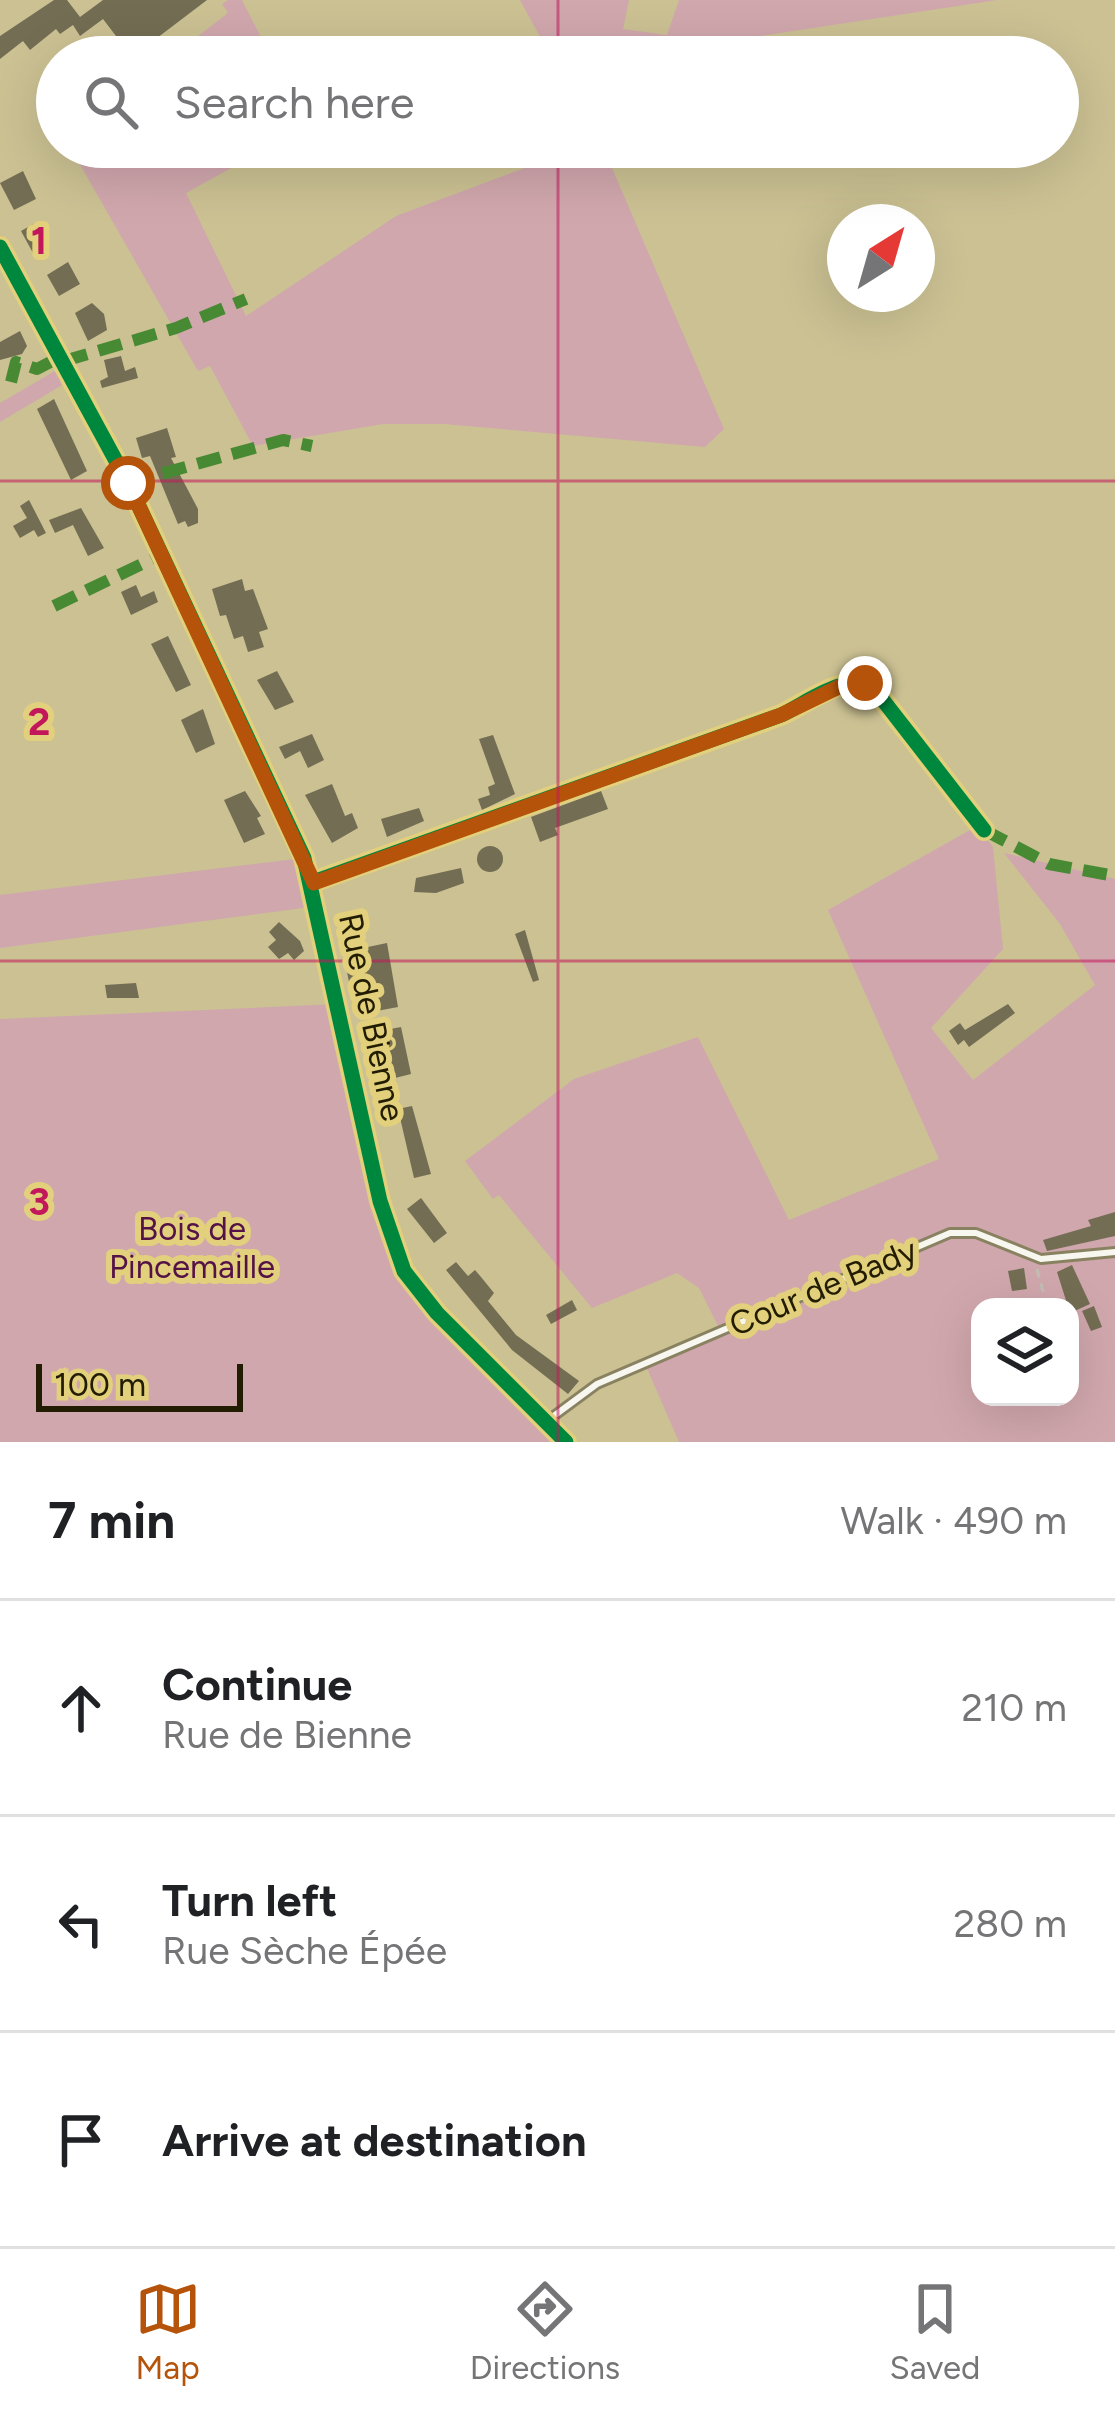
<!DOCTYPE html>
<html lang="en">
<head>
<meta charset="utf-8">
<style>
  :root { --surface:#fff; --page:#f2f2f2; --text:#202124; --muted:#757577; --line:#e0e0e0; --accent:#b45309 }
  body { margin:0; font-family:Figtree,sans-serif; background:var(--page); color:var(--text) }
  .controls { position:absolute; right:36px; bottom:36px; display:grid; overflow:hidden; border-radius:24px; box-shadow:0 12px 48px #0002 }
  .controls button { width:108px; height:108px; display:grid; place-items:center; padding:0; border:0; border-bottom:3px solid var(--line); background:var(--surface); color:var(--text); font:60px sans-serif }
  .compass { position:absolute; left:827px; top:204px; width:108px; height:108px; border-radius:50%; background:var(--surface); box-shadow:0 12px 48px #0002; rotate:37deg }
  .scale { position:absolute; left:36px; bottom:30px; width:207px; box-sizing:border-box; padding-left:12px; border:6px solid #221c03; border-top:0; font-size:33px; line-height:42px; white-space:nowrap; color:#221c03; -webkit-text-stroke:9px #e2d07c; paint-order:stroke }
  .stop { position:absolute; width:36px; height:36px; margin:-27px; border:9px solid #b45309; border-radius:50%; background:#fff }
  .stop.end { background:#b45309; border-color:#fff; box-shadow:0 3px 12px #0008 }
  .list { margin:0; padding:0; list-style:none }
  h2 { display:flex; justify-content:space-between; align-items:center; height:156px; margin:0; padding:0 48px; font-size:51px }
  h2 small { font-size:39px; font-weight:400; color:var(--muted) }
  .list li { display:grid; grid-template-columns:78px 1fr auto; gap:36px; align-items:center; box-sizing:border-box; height:216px; padding:0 48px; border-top:3px solid var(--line) }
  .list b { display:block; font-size:45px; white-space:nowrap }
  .list p { margin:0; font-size:39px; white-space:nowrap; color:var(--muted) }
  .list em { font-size:39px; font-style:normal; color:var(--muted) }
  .icon { flex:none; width:66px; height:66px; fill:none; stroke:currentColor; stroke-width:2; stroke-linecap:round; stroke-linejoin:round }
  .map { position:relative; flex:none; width:1115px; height:1442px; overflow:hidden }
  .search { position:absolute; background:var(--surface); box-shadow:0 12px 48px #0002; left:36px; right:36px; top:36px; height:132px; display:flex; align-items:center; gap:30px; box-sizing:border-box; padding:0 42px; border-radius:66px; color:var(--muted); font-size:45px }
  .sheet { height:804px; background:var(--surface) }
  nav { display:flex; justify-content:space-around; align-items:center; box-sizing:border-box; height:168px; border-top:3px solid var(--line); background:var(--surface); font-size:33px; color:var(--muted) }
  nav a { display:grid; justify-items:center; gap:6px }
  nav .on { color:var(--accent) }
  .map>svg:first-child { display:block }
</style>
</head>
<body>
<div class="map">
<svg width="1115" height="1442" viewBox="0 0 1115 1442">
  <rect width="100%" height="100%" fill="#cbc193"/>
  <g fill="#d0a7ad" fill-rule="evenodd">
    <polygon points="228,0 242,0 271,57 194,57 185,46 228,13 222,4"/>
    <polygon points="520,0 629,0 623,29 667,35 679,0 997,0 623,57 551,57"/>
    <polygon points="70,147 269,147 186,193 246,316 396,216 581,147 603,147 724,429 705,447 444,424 383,424 253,446 210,366 198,371"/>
    <polygon points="67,364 74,378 0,422 0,403"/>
    <path d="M977 826 993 847 1003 949 931 1028 973 1080 1095 985 1060 924 1004 853 1115 879V1442H679L646 1366 722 1334 699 1288 677 1273 592 1308 499 1195 493 1199 465 1161 574 1079 698 1037 789 1220 939 1159 828 910ZM980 1307H1070V1397H980Z"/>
    <polygon points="304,858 318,906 0,948 0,895"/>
    <polygon points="338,1004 404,1271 566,1442 0,1442 0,1019"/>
  </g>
  <g fill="#736d53">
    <polygon points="54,0 67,0 80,17 103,0 207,0 132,57 103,19 80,36 73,25 60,34 56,29 30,50 23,41 0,59 0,36"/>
    <polygon points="23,171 36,199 14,210 0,183"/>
    <polygon points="37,222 46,239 33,253 21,231"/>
    <polygon points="68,262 80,284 59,296 47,275"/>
    <polygon points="92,303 104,314 107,330 88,341 75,313"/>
    <polygon points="20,331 27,346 22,354 0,360 0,342"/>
    <polygon points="121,356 125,371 135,367 138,378 102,388 100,381 108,377 104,360"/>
    <polygon points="54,399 87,471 71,480 37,409"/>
    <polygon points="167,428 176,457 171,458 198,509 198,523 188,527 185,521 178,524 150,456 142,458 136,438"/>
    <polygon points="29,500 46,533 38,537 34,530 20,538 13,526 27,518 20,506"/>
    <polygon points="81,508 104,548 88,556 73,525 55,533 49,520"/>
    <polygon points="242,579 245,591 253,589 268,629 259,632 264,647 248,652 243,636 234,639 226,615 220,616 212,589"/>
    <polygon points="136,585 141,597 154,591 158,602 131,615 121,592"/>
    <polygon points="168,636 191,685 176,692 151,644"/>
    <polygon points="277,671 294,702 275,710 257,680"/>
    <polygon points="203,709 215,744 196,753 181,720"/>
    <polygon points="312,734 324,760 308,768 300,751 285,759 279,747"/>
    <polygon points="493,735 515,794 482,810 478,799 490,795 488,787 495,784 479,739"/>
    <polygon points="332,784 345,816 352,813 358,828 332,843 305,795"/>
    <polygon points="245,791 261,816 257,818 265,834 244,843 224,800"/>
    <polygon points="601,791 608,809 555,828 558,835 540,842 531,817"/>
    <polygon points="419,808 424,821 387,837 381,819"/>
    <circle cx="490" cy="859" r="13"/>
    <polygon points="461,868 464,883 436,893 414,892 416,878"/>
    <polygon points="279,922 300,941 304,951 294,960 288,953 279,959 268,947 276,940 269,932"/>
    <polygon points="525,930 539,980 533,982 515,934"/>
    <polygon points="360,932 363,948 387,943 398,1007 366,1013 359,980 349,982 340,936"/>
    <polygon points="136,983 139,998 107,998 105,985"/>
    <polygon points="1008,1004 1015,1013 969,1047 964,1040 958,1045 949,1031 960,1023 965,1030"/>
    <polygon points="401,1027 411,1074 391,1079 385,1030"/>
    <polygon points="412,1106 431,1174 414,1178 398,1109"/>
    <polygon points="421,1198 447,1233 434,1243 407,1209"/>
    <polygon points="1115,1212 1115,1236 1047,1251 1043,1240 1091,1226 1088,1220"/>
    <polygon points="456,1262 468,1276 475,1270 481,1277 494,1293 488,1301 516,1335 579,1381 568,1394 512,1350 446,1270"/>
    <polygon points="1072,1265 1090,1304 1070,1313 1057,1272"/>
    <polygon points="1024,1268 1027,1289 1012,1291 1008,1271"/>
    <polygon points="572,1300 577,1310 551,1324 546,1315"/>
    <polygon points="1094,1306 1102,1327 1091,1331 1082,1311"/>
  </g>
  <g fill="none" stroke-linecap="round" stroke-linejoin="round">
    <defs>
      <polyline id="service" points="547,1421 597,1384 950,1233 976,1233 1041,1259 1115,1252"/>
      <path id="minor" d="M313 882 781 715C811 701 851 666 879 695L984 830"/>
      <polyline id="tertiary" points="0,247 128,483 304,858 380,1201 404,1271 437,1313 566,1442"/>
    </defs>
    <use href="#service" stroke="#898261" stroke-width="12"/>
    <use href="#minor" stroke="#898261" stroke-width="18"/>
    <use href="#tertiary" stroke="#898261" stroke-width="21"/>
    <polyline stroke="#c2bfb2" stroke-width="3" stroke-dasharray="9 6" stroke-linecap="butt" points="1037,1269 1047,1307"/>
    <use href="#service" stroke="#f7f6ef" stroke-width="6"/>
    <use href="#minor" stroke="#f7f6ef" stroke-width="12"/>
    <use href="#tertiary" stroke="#f7f6ef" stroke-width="15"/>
    <g stroke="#488a33" stroke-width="12" stroke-dasharray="24 12" stroke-linecap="butt">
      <polyline points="64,361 176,328 246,299"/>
      <polyline points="11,382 16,362 37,369 62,356"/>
      <polyline points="128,483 283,440 312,446"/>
      <polyline points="54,606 163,554"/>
      <polyline points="984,830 1049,864 1115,876"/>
    </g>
    <defs>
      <g id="cycleway">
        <polyline points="0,247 128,483 304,858 380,1201 404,1271 437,1313 566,1442"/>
        <path d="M313 882 781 715C811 701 851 666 879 695L984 830"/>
      </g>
    </defs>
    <use href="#cycleway" stroke="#e2d07c" stroke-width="22"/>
    <use href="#cycleway" stroke="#00873e" stroke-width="15"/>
  </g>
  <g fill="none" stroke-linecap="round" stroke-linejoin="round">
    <polyline stroke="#b45309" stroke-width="15" points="128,483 314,883 781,715 849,682 865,683"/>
  </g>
  <path fill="none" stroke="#c2185b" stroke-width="3" stroke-opacity="0.55" d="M558 0V57M558 147V1442M0 481H1115M0 961H1115"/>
  <g text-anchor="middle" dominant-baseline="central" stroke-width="12" stroke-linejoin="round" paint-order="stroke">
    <g font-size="33" fill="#221c03" stroke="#e2d07c">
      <text transform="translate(372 1017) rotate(78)">Rue de Bienne</text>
      <text transform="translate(823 1287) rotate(-23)">Cour de Bady</text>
    </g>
    <g font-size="33" fill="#541247" stroke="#e2d07c">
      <text x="192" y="1228">Bois de<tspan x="192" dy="38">Pincemaille</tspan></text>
    </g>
  </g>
  <g font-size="39" text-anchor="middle" font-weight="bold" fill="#c2185b" stroke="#e2d07c" stroke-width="12" stroke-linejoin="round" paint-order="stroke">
    <text x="39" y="254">1</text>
    <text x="39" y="735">2</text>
    <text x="39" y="1215">3</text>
  </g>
</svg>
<div class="controls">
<button><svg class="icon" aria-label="layers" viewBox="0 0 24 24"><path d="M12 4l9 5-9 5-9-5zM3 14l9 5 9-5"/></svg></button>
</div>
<svg class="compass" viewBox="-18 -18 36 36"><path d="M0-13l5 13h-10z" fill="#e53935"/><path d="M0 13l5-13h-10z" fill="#757577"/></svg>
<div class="scale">100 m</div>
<div class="stop" style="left:128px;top:483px"></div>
<div class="stop end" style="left:865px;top:683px"></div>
<div class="search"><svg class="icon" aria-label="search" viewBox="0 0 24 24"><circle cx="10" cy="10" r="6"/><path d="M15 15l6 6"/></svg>Search here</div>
</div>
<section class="sheet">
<h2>7 min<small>Walk · 490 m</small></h2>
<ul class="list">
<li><svg class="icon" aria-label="ahead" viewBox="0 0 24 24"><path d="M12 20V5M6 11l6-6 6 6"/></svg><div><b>Continue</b><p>Rue de Bienne</p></div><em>210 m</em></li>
<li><svg class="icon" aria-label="left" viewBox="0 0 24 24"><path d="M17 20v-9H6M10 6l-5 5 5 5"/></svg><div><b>Turn left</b><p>Rue Sèche Épée</p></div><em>280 m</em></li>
<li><svg class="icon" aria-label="arrive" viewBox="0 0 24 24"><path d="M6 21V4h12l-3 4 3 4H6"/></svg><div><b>Arrive at destination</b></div></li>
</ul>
</section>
<nav>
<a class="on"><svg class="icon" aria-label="map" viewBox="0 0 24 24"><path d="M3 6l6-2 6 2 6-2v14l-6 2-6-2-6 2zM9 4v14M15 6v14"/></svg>Map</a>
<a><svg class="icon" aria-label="directions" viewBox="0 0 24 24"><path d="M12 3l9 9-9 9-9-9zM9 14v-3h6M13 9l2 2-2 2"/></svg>Directions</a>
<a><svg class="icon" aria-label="saved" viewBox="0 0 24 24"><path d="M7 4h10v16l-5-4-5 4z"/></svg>Saved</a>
</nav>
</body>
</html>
